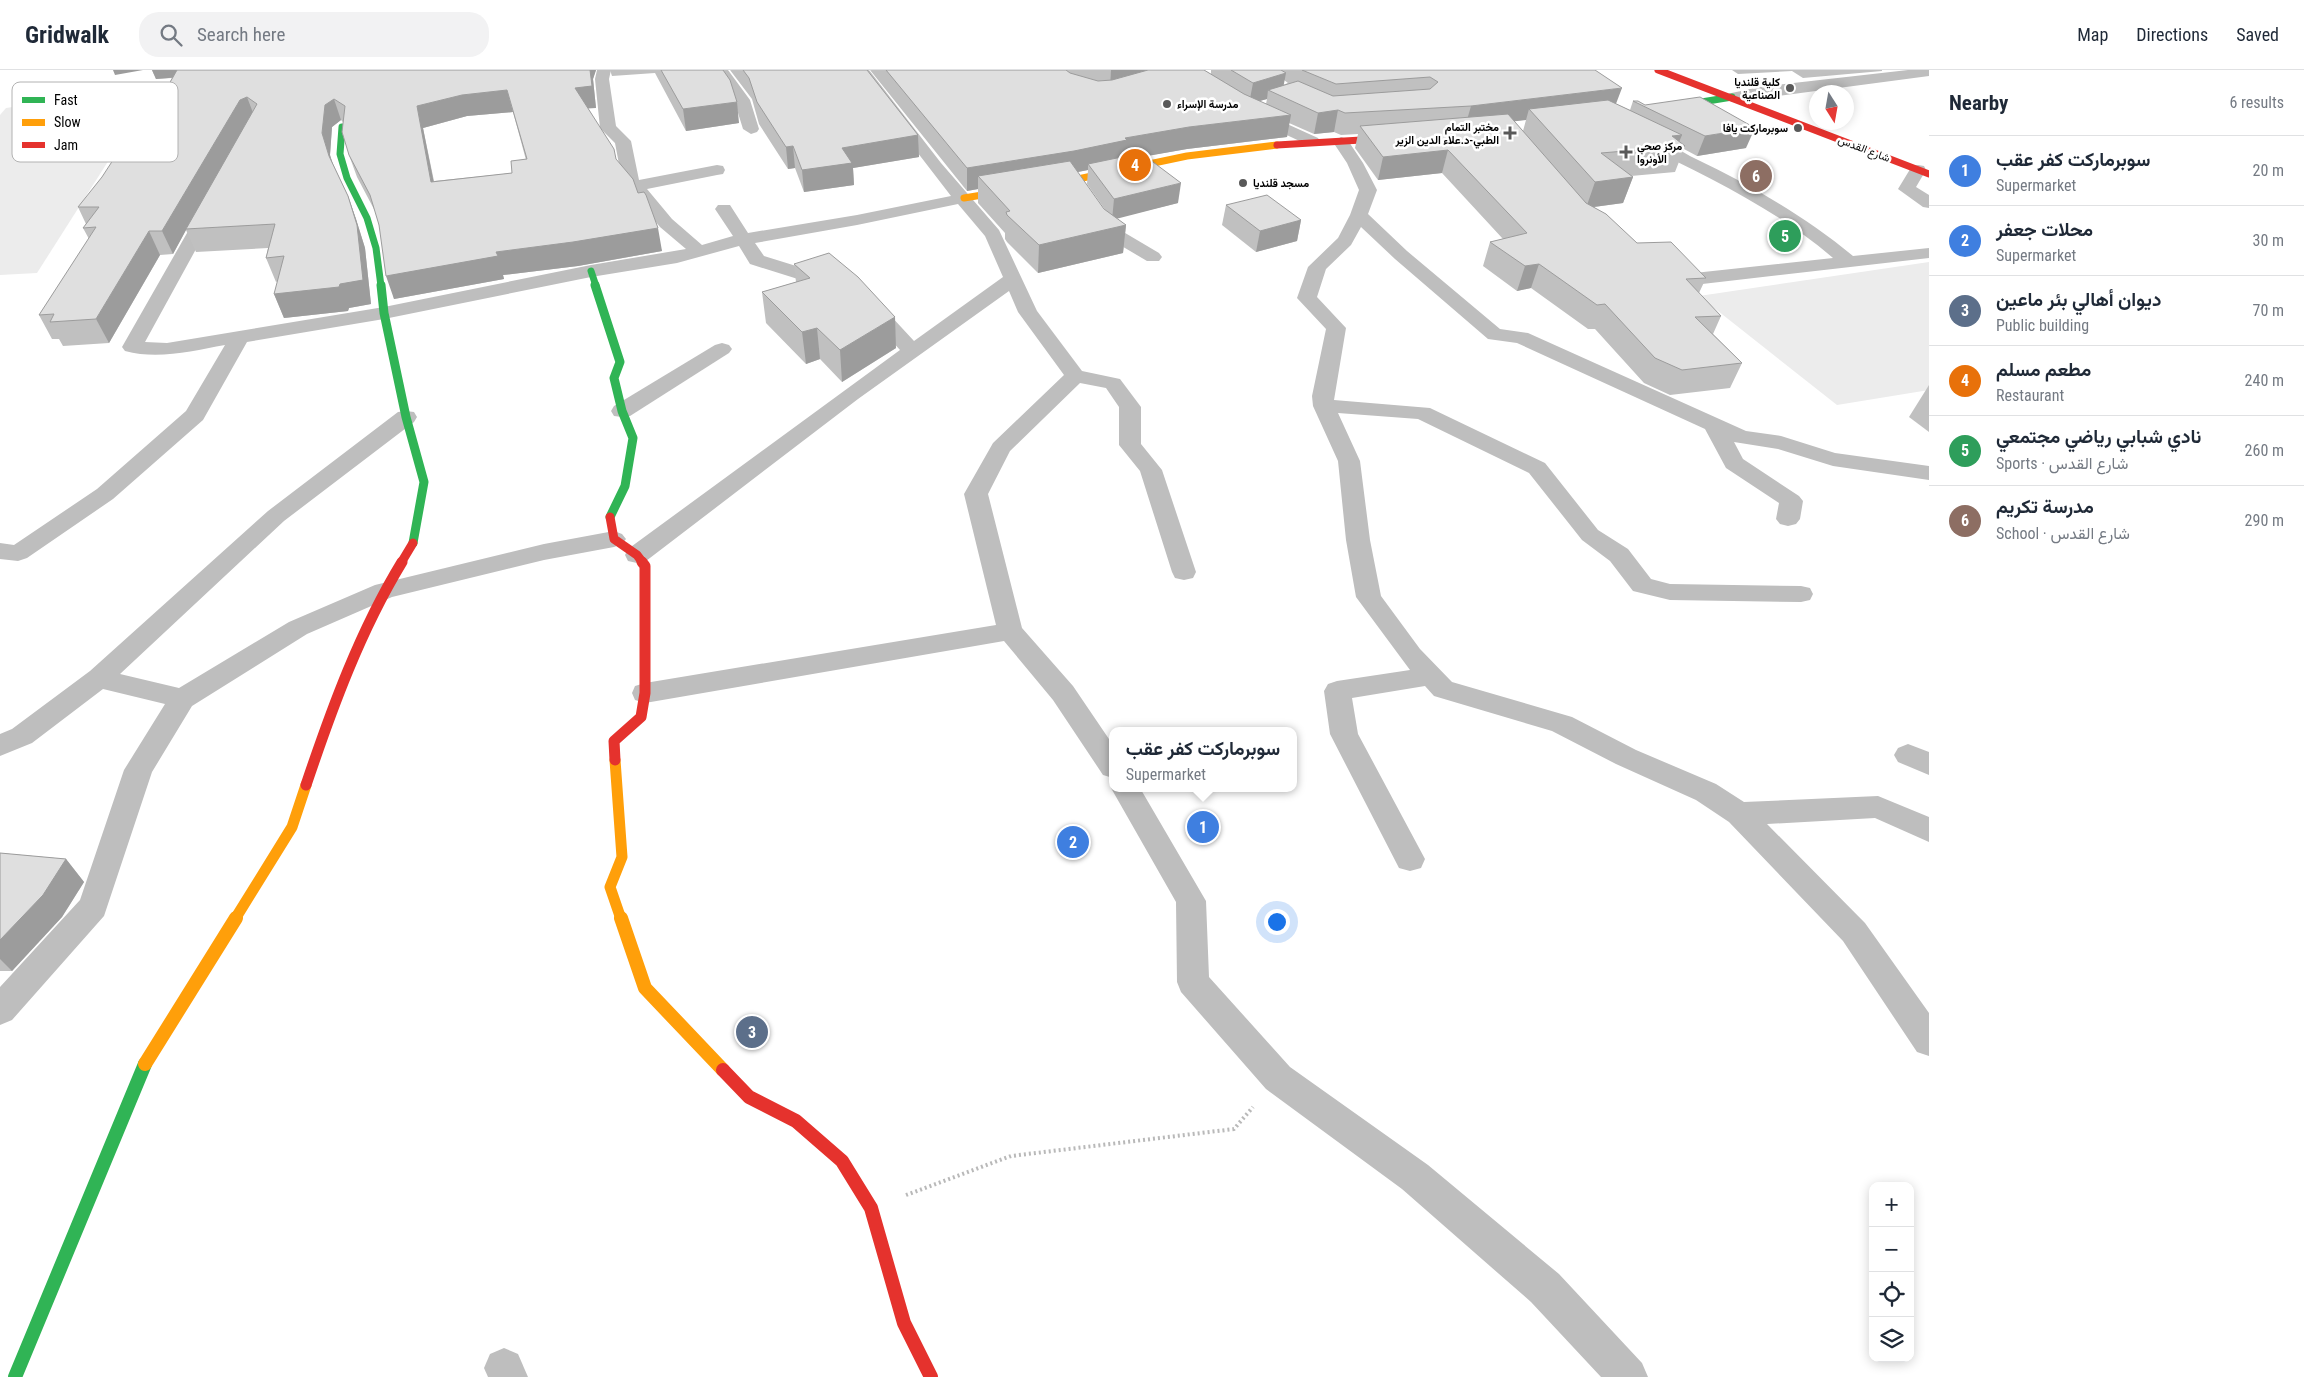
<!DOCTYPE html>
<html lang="en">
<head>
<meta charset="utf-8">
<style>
  :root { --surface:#fff; --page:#f2f2f3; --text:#1f2937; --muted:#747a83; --line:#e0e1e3; --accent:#595959 }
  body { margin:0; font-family:"Roboto Condensed",Vazirmatn,sans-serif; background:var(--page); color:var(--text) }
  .controls { position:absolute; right:15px; bottom:15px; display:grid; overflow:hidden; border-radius:10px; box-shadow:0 2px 12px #0003 }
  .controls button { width:45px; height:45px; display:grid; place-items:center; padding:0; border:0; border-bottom:1px solid var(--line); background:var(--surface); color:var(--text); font:25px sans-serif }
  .compass { position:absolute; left:1809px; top:15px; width:45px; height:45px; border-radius:50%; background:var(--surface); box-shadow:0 2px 12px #0003; rotate:169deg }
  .you { position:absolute; left:1276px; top:851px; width:18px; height:18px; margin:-12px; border:4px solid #fff; border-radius:50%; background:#1a73e8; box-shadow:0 0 0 8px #1a73e833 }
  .badge { display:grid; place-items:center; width:32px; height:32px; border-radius:50%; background:var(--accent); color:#fff; font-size:16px; font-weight:700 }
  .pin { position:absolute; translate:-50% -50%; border:2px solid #fff; box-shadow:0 1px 5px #0006 }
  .popup { position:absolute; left:1109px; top:657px; width:188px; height:65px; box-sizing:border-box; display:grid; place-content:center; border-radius:10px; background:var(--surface); filter:drop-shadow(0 1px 4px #0005); font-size:16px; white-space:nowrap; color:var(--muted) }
  .popup b { font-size:19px; color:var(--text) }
  .popup::after { content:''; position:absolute; left:50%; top:100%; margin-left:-10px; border:10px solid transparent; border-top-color:var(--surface) }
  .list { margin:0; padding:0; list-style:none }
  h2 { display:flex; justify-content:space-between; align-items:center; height:65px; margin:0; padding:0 20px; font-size:21px }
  h2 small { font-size:16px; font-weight:400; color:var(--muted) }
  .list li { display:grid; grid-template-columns:32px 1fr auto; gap:15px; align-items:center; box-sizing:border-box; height:70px; padding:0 20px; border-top:1px solid var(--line) }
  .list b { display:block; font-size:19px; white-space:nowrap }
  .list p { margin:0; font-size:16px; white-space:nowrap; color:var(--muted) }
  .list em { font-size:16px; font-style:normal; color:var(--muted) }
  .icon { flex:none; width:28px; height:28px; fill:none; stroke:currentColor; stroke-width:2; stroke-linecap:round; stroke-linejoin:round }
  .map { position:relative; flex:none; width:1929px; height:1307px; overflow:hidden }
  header { display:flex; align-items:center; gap:30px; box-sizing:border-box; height:70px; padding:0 25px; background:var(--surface); border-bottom:1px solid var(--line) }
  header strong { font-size:24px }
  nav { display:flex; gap:28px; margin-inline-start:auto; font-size:18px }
  .search { width:350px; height:45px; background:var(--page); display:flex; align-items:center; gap:12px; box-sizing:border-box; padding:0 18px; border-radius:20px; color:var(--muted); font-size:19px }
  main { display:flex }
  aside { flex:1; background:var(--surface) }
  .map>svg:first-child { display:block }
</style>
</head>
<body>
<header>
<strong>Gridwalk</strong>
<div class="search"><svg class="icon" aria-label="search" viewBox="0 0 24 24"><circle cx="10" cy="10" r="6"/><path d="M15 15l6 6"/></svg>Search here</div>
<nav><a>Map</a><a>Directions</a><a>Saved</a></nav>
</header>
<main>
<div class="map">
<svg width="1929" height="1307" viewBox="0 0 1929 1307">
  <rect width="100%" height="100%" fill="#fff"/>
  <g fill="#ececec">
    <polygon points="156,16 37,203 0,205 0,45 6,38"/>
    <polygon points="1929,192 1929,320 1837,335 1699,226"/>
  </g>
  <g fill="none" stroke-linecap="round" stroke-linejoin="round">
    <polyline stroke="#b9b9b9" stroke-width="4" stroke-dasharray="2 3" stroke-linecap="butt" points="906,1125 1011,1086 1234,1059 1253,1037"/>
    <g fill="#bebebe" fill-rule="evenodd">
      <path d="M597 0H611L609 9 616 56 631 71 639 110 717 95 723 96 725 100 723 104 717 105 647 119 672 149 702 175 733 166 715 139 718 135H730L748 163 857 145 951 126 854 0H869L941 93 999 160 1037 241 1082 301 1120 309 1141 337V374L1162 400 1196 502 1193 508 1184 510 1175 508 1172 502 1140 401 1119 375V337L1106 318 1080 313 1010 381 988 424 1022 558 1073 616 1113 675V708L1103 705 1053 630 1004 571 645 633 635 630 632 623 635 616 645 613 996 555 964 424 993 373 1064 305 1018 242 1009 221 858 329 646 491 637 493 628 491 625 485 628 479 900 280 863 239 860 235 863 231H877L914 271 1003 207 985 166 958 134 857 155 755 173 764 186 809 200 832 197 839 199 841 203 839 207 808 212 801 210 750 194 739 176 677 193 591 207 384 249 247 272 203 350 113 429 27 488 18 491 0 489V473L14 475 97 419 186 341 225 275C192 281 158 290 125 281L122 277 203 135H215L218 139 145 272 167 273 384 237 591 195 686 179 660 157 622 110 615 73 600 58 595 9Z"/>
      <polygon points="714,0 728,0 750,30 759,59 757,62 751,64 743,59 734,30"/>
      <polygon points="1908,0 1929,0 1929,6 1732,32 1724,27 1727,24 1759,17"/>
      <polygon points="1254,39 1318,68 1320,71 1318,74 1306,74 1248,47 1246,44"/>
      <path d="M1647 66C1664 70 1680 81 1696 89 1752 116 1805 146 1853 186L1929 178V188L1685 216 1678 214 1676 210 1678 206 1685 204 1833 188C1776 139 1708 107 1641 74L1639 71 1641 68Z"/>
      <polygon points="1341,67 1347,69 1363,93 1377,120 1368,144 1407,181 1500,259 1528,263 1746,361 1781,366 1835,383 1929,396 1929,410 1833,396 1778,379 1734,372 1743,389 1799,426 1803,431 1800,449 1796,454 1788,456 1780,454 1776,449 1779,433 1726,398 1705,359 1517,273 1488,269 1395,189 1361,157 1351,175 1326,199 1317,227 1346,258 1334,330 1430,338 1545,393 1598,460 1628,479 1651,509 1670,514 1801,516 1810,518 1813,524 1810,530 1801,532 1670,530 1633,521 1610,491 1582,470 1529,403 1418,349 1338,343 1360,391 1370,470 1381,526 1420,579 1452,612 1572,647 1636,680 1716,714 1744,732 1878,726 1929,747 1929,772 1875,748 1767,754 1865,853 1929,943 1929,986 1917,982 1843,871 1729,752 1696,730 1616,694 1552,661 1434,626 1425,616 1352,628 1358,664 1425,789 1421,798 1410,801 1399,798 1330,664 1324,621 1328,614 1337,611 1410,600 1356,527 1346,470 1338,391 1313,336 1312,326 1326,259 1297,228 1308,197 1338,168 1350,145 1359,120 1347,93 1333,72"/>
      <polygon points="1918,95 1924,96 1926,100 1916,117 1929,125 1929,138 1923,137 1898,119 1912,96"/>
      <polygon points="1097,140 1103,141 1115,157 1159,183 1162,187 1159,191 1147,191 1103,165 1088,145 1091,141"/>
      <polygon points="722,273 729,275 732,279 729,283 630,346 622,347 614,346 611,341 614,336 715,275"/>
      <polygon points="406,341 414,342 417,347 414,352 284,451 120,604 179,618 289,552 375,515 544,474 614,461 622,464 626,469 622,474 614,477 544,490 392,527 307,564 192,636 152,702 104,846 12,950 0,955 0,917 80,830 124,700 165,634 103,619 32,673 0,686 0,664 12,659 90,601 268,441 398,342"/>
      <polygon points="1908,674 1929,682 1929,705 1898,692 1894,685 1898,678"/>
      <polygon points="1113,714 1113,718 1140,718 1206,831 1209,907 1290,997 1428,1095 1559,1204 1642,1293 1648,1307 1601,1307 1531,1232 1402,1119 1266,1019 1181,922 1177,912 1176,832 1111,718"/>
      <polygon points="504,1278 518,1284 528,1307 488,1307 484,1298 490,1284"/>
    </g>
    <g stroke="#30b455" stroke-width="7">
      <polyline points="1671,37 1732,27"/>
      <polyline points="342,57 340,84 347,108 367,148 376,178 381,216"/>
      <polyline points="591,201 596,216"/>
    </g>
    <g stroke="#30b455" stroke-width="9">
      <polyline points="381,215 384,243 406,347 424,412 413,473"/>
      <polyline points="595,215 620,292 614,308 622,341 633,368 625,416 610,447"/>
    </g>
    <polyline stroke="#30b455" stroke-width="14" points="15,1307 145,994"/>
    <polyline stroke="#ff9f0a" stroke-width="7" points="964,128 1073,110 1187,86 1277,75"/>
    <g stroke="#ff9f0a" stroke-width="11">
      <polyline points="615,690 622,787 610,817 621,849"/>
      <polyline points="235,849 292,757 306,715"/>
    </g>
    <g stroke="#ff9f0a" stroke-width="14">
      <polyline points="621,848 645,918 723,1000"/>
      <polyline points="145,994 236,848"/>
    </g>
    <g stroke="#e5322d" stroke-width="7">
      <polyline points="1658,0 1929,104"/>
      <polyline points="1277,75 1395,68"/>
    </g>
    <g stroke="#e5322d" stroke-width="9">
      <polyline points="610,447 614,469 637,485 643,493"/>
      <polyline points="401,493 413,473"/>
    </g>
    <g stroke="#e5322d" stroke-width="11">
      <polyline points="615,690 614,671 641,647 645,623 645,496 642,492"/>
      <path d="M306 715C332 638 360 561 402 492"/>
    </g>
    <polyline stroke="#e5322d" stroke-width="14" points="723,1000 749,1027 796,1051 842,1091 871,1138 904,1253 931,1307"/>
  </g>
  <g fill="#c0c0c0" fill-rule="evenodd">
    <path d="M152 0H596L593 9 596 38H588L616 89 638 123 662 181 578 196 503 205 504 209 394 229 379 155 376 143 357 107 349 85 343 52 341 50 332 57 330 85 333 94 348 126 356 149 365 178 371 234 349 238 348 241 284 248 274 224 278 211 276 212 266 188 268 178 196 182 186 160 173 184 160 185 109 273 63 276 59 269H52L39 245 89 169 83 158 86 154 78 137 138 69 172 8 156 9ZM513 42 526 90 512 103 434 111 423 58 467 46Z"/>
    <polygon points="610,0 723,0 739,53 686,61 655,3 612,6"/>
    <polygon points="730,0 867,0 918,65 919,87 853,98 854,115 804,122 795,98 788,99 759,54 752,29"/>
    <path d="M870 0H1204L1211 4V0H1595L1616 34 1630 40 1633 31 1746 78 1697 86 1684 79 1675 102 1631 106 1633 107 1623 133 1594 137 1637 173 1706 208 1699 223 1721 246 1713 264 1742 293 1730 318 1670 325 1644 313 1595 259H1588L1531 218 1517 221 1483 196 1490 172 1503 169 1442 103 1378 110 1355 78 1358 64 1341 65 1334 62 1314 64 1289 53 1287 67 1187 79 1146 86 1178 133 1116 148 1126 155 1123 183 1038 203 1007 172 1005 169V163L978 133V119L967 121ZM1284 10 1288 13 1283 15ZM1267 29 1266 34 1259 31ZM1523 50H1526L1523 61 1514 51ZM1088 100 1087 114 1106 141 1104 139 1077 102Z"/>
    <polygon points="1732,0 1882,0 1882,1 1803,8 1792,1 1738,4"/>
    <polygon points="1226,135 1301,150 1297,171 1256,182 1222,155"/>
    <polygon points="794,194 896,278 842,312 820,289 806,294 766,253 762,222 796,212"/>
    <polygon points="1929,315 1929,362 1909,347"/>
    <polygon points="0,783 66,789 84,812 62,847 12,901 0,901"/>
  </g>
  <g fill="#9c9c9c">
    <polygon points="113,0 143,0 115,5"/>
    <polygon points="152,0 191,0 193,6 156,9"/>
    <polygon points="590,0 596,0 593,9 596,38 579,39 575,18"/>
    <polygon points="1111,0 1167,0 1110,18"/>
    <polygon points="1286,3 1282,24 1268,20 1267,29 1249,34 1253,13"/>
    <polygon points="1622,18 1614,39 1529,39 1526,50 1465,57 1471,36"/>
    <polygon points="507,20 513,42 467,46 423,58 438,134 431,112 417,36 462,25"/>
    <polygon points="247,27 255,48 186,159 186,160 173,184 162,161 240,30"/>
    <polygon points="334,29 341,50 332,57 330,85 337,109 329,86 322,63 325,35"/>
    <polygon points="737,32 739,53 686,61 683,39"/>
    <polygon points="1338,40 1334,62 1314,64 1318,43"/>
    <polygon points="1291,45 1287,67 1187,79 1125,90 1088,94 1088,100 1073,103 978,106 978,119 967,121 967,98 1125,68 1189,57"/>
    <polygon points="1755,58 1746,78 1697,86 1705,66"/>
    <polygon points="918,65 919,87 853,98 854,115 804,122 802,100 842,78"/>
    <polygon points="1682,65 1677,77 1672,66"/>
    <polygon points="793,76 795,98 788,99 786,77"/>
    <polygon points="1448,80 1442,103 1378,110 1383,87"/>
    <polygon points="1633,107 1623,133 1586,138 1595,112"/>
    <polygon points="1181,113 1178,133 1112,150 1114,129"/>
    <polygon points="348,126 356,149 365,178 371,234 349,238 348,241 284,248 274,224 340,214"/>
    <polygon points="1301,150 1297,171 1256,182 1260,161"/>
    <polygon points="1126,155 1123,183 1038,203 1039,175"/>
    <polygon points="658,158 662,181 578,196 503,205 504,209 394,229 386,206 496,182"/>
    <polygon points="149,161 160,185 109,273 96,249"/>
    <polygon points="1539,194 1531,218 1517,221 1525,196"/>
    <polygon points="895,247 896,278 842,312 840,280"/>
    <polygon points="817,258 820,289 806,294 802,262"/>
    <polygon points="66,789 84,812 62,847 12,901 0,889 0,870"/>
  </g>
  <g fill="#dfdfdf" stroke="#9c9c9c" fill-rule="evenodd">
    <path d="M177 0H590L592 16 575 18 614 79 616 89 633 109 638 123 644 122 646 125 658 158 573 172 496 182 498 186 386 206 379 155 370 125 349 85 342 62 345 36 334 29 325 35 322 63 329 86 348 126 357 155 363 210 340 214 339 217 274 224 284 186 266 188 275 154 186 159 257 34 247 27 240 30 162 161H149L96 249 50 252 54 244 39 245 96 157 83 158 99 137H78L102 107 126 70 138 69ZM507 20 527 89 511 91 512 103 431 112 417 36 462 25Z"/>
    <polygon points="661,0 723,0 730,10 737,32 683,39"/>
    <polygon points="743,0 867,0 918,65 842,78 852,93 802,100 793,76 786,77 757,32 749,8"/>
    <polygon points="886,0 1066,0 1070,3 1098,11 1112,10 1148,0 1204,0 1244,24 1291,45 1189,57 1125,68 1127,70 1074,81 967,98"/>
    <polygon points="1231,0 1281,0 1286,3 1253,13"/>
    <polygon points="1302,0 1595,0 1622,18 1471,36 1345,43 1338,40 1318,43 1268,20 1298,11 1333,26 1430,19 1438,12 1430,7 1336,14"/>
    <polygon points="1700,27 1755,58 1705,66 1633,31 1638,31 1645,35"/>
    <polygon points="1608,30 1682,65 1672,66 1685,76 1601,83 1633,107 1595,112 1529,39"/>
    <polygon points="1508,44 1586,133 1606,144 1637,173 1671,172 1706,208 1686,209 1721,246 1695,247 1742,293 1682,300 1655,288 1605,234 1597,235 1539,194 1525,196 1490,172 1527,163 1448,80 1383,87 1360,56"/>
    <polygon points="1141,83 1181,113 1114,129 1088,94"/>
    <polygon points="1070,91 1104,139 1126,155 1039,175 1007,145 1006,142 1010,141 978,106"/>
    <polygon points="1267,125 1301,150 1260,161 1226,135"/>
    <polygon points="829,183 858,207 895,247 840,280 817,258 802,262 762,222 810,208 794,194"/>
    <polygon points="0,783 66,789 43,825 0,870"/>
  </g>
  <g fill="#595959" stroke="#fff" stroke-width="2">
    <circle cx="1790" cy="18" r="5"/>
    <circle cx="1167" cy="34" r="5"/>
    <circle cx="1798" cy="58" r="5"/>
    <path d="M1507.5 55.5h5v5h5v5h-5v5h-5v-5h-5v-5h5z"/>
    <path d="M1623.5 74.5h5v5h5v5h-5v5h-5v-5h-5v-5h5z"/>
    <circle cx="1243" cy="113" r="5"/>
  </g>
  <g text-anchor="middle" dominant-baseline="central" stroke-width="5" stroke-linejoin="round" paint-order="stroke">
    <g font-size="11" font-weight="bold" fill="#000" stroke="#fff" text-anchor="end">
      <text x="1780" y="12">كلية قلنديا<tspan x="1780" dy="13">الصناعية</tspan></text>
      <text x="1177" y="34" text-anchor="start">مدرسة الإسراء</text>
      <text x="1499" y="57">مختبر التمام<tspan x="1499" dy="13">الطبي-د.علاء الدين الزير</tspan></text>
      <text x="1788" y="58">سوبرماركت يافا</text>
      <text x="1637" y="76" text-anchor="start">مركز صحي<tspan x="1637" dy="13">الأونروا</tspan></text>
      <text x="1253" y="113" text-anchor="start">مسجد قلنديا</text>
    </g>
    <g font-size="11" fill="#000" stroke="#fff">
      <text transform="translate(1864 79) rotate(21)">شارع القدس</text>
    </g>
  </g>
  <rect x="12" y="12" width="166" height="80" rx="8" fill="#fff" stroke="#b2b2b2" stroke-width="1"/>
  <rect x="22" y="27" width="23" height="6" fill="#30b455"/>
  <rect x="22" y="49" width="23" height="7" fill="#ff9f0a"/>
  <rect x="22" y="72" width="23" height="6" fill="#e5322d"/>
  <g font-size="14" fill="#000">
    <text x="54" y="35">Fast</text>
    <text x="54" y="57">Slow</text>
    <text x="54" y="80">Jam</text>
  </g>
</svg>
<div class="controls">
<button>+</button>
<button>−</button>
<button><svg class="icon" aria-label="locate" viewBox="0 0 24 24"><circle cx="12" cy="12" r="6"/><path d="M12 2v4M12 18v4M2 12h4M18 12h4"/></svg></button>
<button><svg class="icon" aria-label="layers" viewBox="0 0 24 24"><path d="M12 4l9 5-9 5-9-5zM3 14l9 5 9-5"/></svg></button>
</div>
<svg class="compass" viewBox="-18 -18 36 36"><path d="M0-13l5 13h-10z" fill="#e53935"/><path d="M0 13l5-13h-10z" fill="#747a83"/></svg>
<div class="you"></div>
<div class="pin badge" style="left:1203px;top:757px;background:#3f7fe0">1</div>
<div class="popup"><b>سوبرماركت كفر عقب</b>Supermarket</div>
<div class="pin badge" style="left:1073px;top:772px;background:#3f7fe0">2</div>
<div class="pin badge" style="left:752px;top:962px;background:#5c6f8a">3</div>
<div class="pin badge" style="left:1135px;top:95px;background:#e8710a">4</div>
<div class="pin badge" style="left:1785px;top:166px;background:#2e9e5b">5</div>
<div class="pin badge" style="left:1756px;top:106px;background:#8d6e63">6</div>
</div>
<aside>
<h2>Nearby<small>6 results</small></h2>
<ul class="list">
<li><span class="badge" style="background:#3f7fe0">1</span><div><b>سوبرماركت كفر عقب</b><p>Supermarket</p></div><em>20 m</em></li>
<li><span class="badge" style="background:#3f7fe0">2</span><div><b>محلات جعفر</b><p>Supermarket</p></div><em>30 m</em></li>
<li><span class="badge" style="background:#5c6f8a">3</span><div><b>ديوان أهالي بئر ماعين</b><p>Public building</p></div><em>70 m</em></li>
<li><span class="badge" style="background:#e8710a">4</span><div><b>مطعم مسلم</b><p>Restaurant</p></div><em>240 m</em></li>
<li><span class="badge" style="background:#2e9e5b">5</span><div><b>نادي شبابي رياضي مجتمعي</b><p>Sports · شارع القدس</p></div><em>260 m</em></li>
<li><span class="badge" style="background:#8d6e63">6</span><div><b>مدرسة تكريم</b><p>School · شارع القدس</p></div><em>290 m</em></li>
</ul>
</aside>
</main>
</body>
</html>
